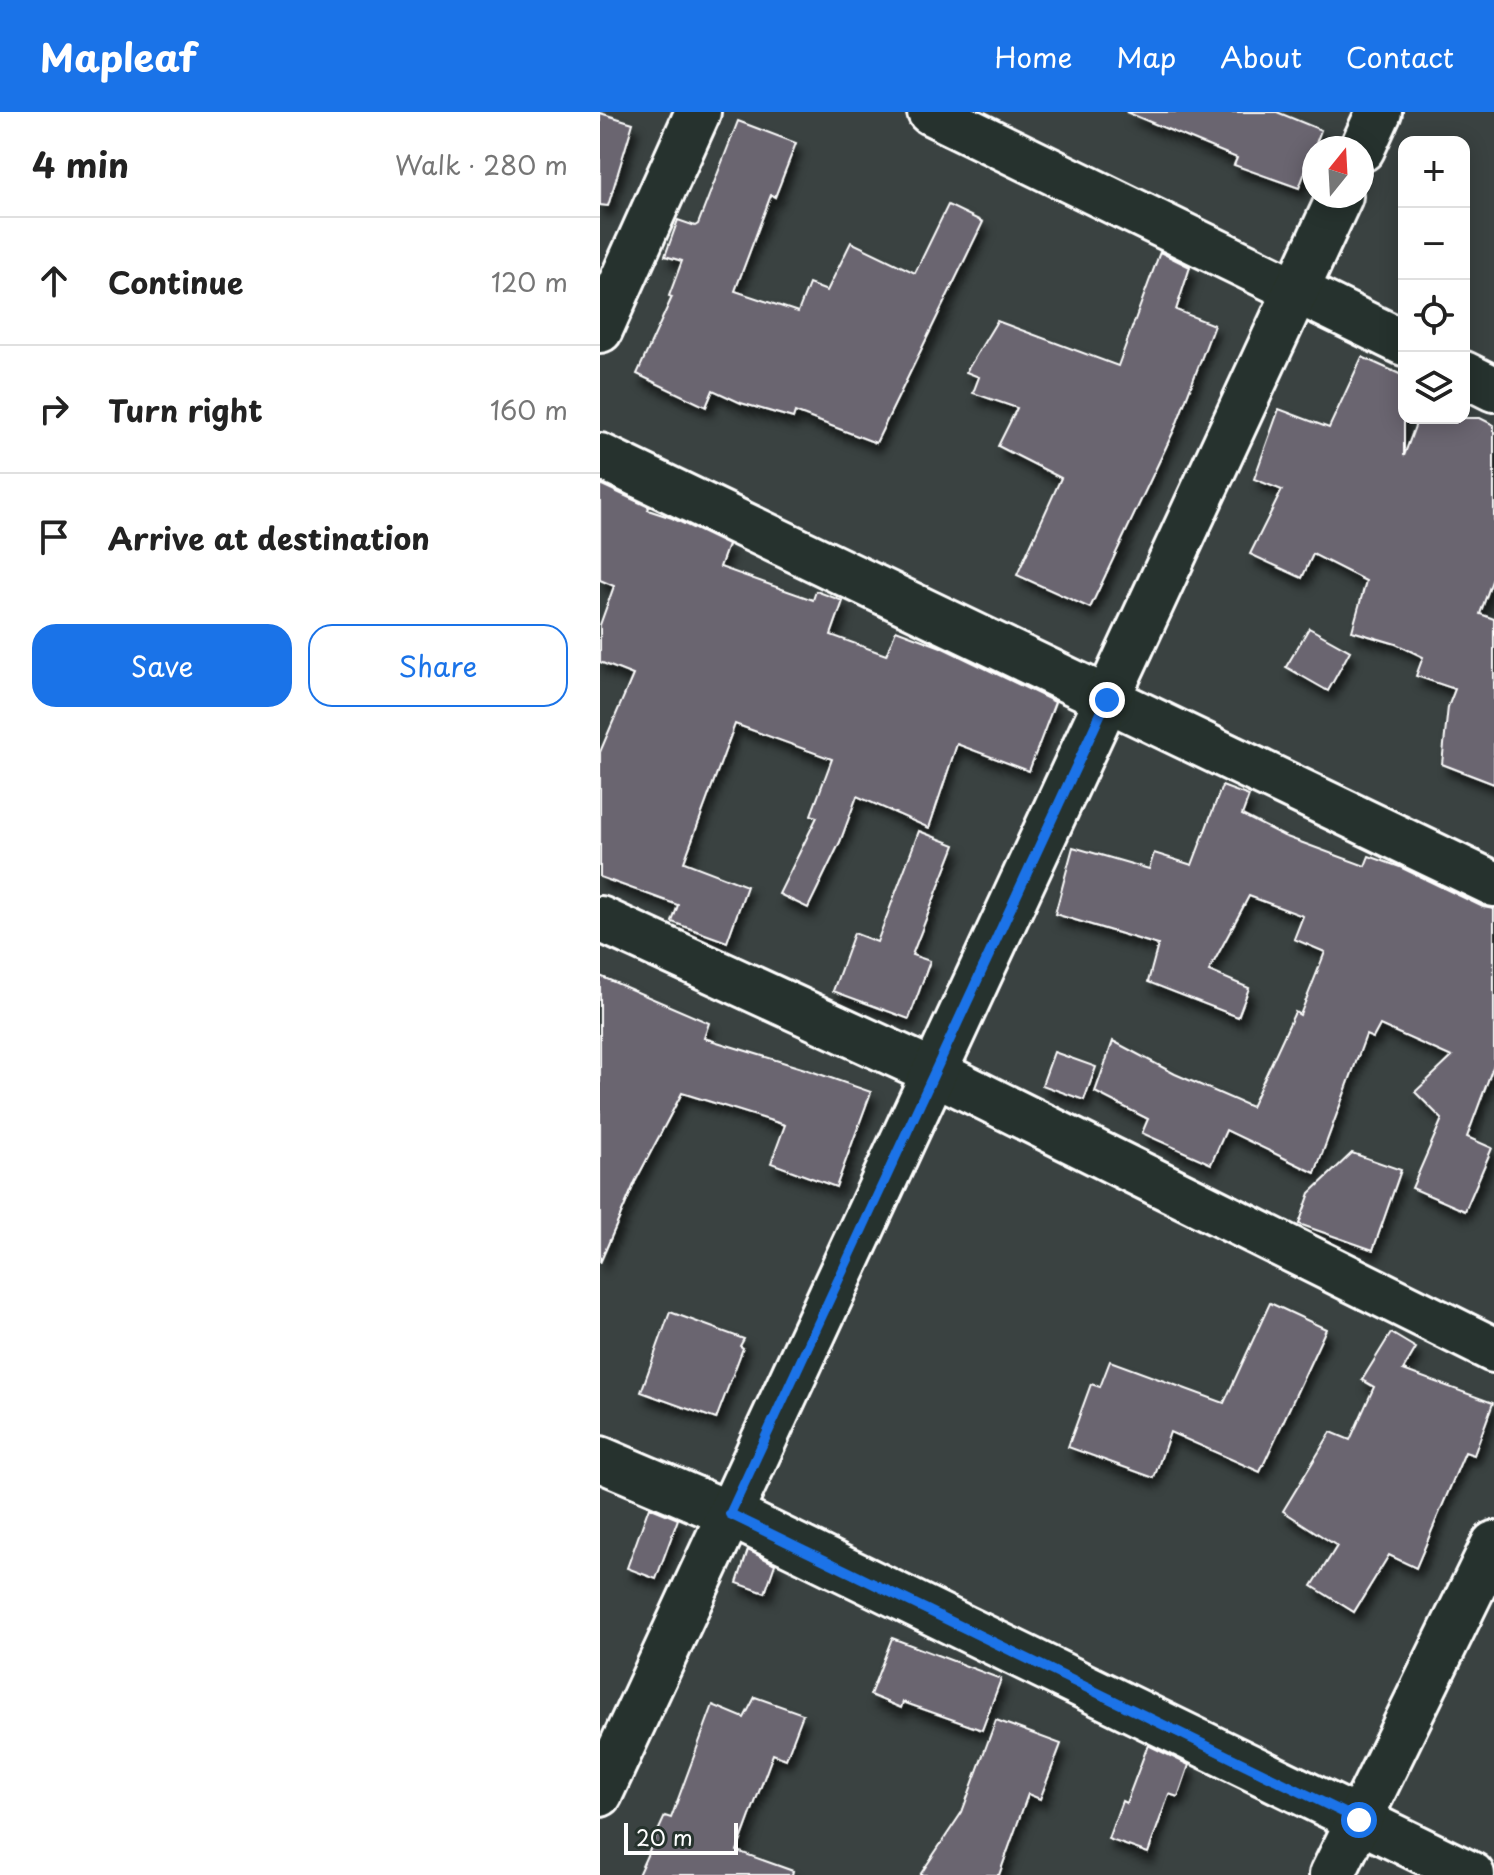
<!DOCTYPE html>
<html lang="en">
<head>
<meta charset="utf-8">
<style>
  :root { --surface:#fff; --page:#f6f6f6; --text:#222; --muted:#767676; --line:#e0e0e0; --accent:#1a73e8 }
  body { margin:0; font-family:"Playpen Sans",sans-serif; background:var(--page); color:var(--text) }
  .controls { position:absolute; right:24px; top:24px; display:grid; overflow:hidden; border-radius:16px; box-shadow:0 4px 20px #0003 }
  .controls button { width:72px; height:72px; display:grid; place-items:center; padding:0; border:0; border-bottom:2px solid var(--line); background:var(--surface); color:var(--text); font:40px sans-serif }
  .compass { position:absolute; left:702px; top:24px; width:72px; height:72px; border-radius:50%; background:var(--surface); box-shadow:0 4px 20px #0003; rotate:18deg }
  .scale { position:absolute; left:24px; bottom:20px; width:114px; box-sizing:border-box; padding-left:8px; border:4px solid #fff; border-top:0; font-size:22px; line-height:28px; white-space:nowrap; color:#fff; -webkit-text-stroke:6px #26332d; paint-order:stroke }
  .stop { position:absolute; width:24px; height:24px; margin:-18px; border:6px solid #1a73e8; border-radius:50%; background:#fff }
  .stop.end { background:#1a73e8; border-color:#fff; box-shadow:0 2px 8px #0008 }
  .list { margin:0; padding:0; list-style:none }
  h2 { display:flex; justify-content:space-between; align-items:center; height:104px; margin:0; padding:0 32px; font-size:34px }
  h2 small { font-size:26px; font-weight:400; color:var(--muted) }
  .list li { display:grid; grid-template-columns:52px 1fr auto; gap:24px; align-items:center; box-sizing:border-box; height:128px; padding:0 32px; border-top:2px solid var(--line) }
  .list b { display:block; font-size:30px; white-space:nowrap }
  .list em { font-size:26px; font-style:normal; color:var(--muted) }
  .actions { display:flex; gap:16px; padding:24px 32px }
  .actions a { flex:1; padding:18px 0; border:2px solid var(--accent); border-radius:24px; text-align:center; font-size:28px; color:var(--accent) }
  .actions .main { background:var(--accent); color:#fff }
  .icon { flex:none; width:44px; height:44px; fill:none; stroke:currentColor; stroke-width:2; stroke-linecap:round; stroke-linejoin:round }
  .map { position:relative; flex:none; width:894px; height:1763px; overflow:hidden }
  header { display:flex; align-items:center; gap:48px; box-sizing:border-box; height:112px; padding:0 40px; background:var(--accent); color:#fff }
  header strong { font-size:38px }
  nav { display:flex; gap:44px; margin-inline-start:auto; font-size:28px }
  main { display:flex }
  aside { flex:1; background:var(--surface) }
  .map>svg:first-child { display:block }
</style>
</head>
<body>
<header>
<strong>Mapleaf</strong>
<nav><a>Home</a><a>Map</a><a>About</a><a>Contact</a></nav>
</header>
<main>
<aside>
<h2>4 min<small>Walk · 280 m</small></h2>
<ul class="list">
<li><svg class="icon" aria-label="ahead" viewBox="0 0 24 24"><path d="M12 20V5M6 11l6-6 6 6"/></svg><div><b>Continue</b></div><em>120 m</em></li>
<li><svg class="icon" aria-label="right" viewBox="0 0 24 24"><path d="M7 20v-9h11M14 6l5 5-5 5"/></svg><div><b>Turn right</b></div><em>160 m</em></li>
<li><svg class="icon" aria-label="arrive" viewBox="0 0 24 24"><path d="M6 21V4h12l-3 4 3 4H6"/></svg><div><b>Arrive at destination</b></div></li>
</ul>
<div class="actions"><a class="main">Save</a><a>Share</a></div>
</aside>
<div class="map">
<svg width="894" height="1763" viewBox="0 0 894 1763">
  <defs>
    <filter id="shadow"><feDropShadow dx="5" dy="9" stdDeviation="4" flood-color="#0009"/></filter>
  </defs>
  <rect width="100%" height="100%" fill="#3a4241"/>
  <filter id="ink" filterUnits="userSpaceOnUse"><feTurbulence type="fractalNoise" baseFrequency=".0125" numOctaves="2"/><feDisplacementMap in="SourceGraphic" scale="16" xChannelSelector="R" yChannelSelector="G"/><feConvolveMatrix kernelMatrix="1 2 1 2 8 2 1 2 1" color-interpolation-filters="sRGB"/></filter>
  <g filter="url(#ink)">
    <g fill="#6a6570" stroke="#fff" stroke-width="2" filter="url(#shadow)">
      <polygon points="526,0 677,0 721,18 699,76 634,53 637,46"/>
      <polygon points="0,1 33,11 8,94 0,93"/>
      <polygon points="138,9 196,31 175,85 171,83 135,179 198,200 209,172 227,179 251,130 315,161 348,93 383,110 276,331 195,300 193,306 141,291 113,278 106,295 37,262 72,185 69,184 82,149 65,144 78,108 95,114 98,112"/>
      <polygon points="560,140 590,155 576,198 614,213 575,316 490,496 417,463 461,366 398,334 417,296 373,281 379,265 366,260 397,209 518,254"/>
      <polygon points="762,245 804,264 804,344 818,306 880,306 894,313 894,463 880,502 894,507 894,672 842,652 848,595 855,577 816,564 823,545 796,532 752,519 766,469 713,442 702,466 650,442 682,378 654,367 679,297 729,316"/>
      <polygon points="0,372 49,395 48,398 72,406 128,433 120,455 213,488 216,479 243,489 231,523 286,543 296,518 341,535 455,590 429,659 357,632 329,716 257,684 240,730 208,796 179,782 217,705 211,703 232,647 135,612 84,750 147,774 127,830 72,810 78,793 0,765 0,640 33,563 0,550 0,513 14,474 0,468"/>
      <polygon points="709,516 750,539 728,579 686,555"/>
      <polygon points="622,674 649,684 642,703 684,724 765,754 769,744 800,755 883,795 894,797 894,952 867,1025 892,1036 865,1099 812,1076 842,1007 815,980 852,945 780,913 773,926 766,923 715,1061 626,1018 611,1052 542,1021 548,1007 495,980 513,929 575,962 651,995 695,900 700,903 725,840 694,827 703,804 649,784 609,859 649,876 638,905 548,870 558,833 455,802 473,735 549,757 554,741 592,753"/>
      <polygon points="319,719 355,733 312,843 330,849 309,907 233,879 254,821 277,830"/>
      <polygon points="0,864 109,911 104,926 205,957 271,980 236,1075 171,1051 185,1013 82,981 35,1070 0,1151"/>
      <polygon points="454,940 496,955 484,988 442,973"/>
      <polygon points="752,1041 801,1058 773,1138 699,1112 710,1081"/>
      <polygon points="670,1191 726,1217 660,1360 570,1320 554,1366 468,1335 491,1272 500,1275 510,1249 624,1291"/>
      <polygon points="70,1200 144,1227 140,1234 143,1236 116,1307 41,1280"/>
      <polygon points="791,1221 816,1236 803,1258 893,1291 874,1343 865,1340 816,1456 789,1443 754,1500 712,1474 737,1434 683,1399 731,1320 750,1328 774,1275 762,1268"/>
      <polygon points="49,1395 78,1407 56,1467 27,1456"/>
      <polygon points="148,1438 175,1452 165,1481 137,1471"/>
      <polygon points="292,1526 401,1567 382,1618 303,1590 301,1596 270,1583"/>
      <polygon points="155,1585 203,1602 186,1647 173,1642 137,1739 193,1759 192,1763 38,1763 65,1704 71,1706 113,1593 144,1606"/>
      <polygon points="396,1608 461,1632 440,1687 428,1682 399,1763 320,1763 362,1700"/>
      <polygon points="548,1633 589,1653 578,1685 569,1682 548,1741 508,1727 522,1689 526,1691"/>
    </g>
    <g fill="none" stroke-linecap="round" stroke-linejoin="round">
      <defs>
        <g id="minor">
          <polyline points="330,0 804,231"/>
          <polyline points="762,37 779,0"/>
          <polyline points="0,218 98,0"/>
          <polyline points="864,262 894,277"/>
          <polyline points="0,344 894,772"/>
          <polyline points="0,807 334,960 894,1238"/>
          <polyline points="0,1347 130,1402 872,1763"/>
          <polyline points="0,1682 740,84"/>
          <polyline points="732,1763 894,1432"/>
        </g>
      </defs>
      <use href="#minor" stroke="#fff" stroke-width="50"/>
      <use href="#minor" stroke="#26332d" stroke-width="44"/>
    </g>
  </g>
  <g fill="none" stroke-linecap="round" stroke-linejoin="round" filter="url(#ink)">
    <polyline stroke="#1a73e8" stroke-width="10" points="507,588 130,1402 759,1708"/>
  </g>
</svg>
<div class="controls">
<button>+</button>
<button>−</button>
<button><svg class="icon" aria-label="locate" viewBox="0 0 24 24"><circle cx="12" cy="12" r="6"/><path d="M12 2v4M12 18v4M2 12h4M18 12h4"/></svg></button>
<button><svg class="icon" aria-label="layers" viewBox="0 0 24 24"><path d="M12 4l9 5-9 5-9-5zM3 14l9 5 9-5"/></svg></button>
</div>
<svg class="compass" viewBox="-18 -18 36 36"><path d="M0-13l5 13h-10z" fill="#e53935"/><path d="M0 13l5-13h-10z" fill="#767676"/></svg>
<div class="scale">20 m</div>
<div class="stop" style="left:759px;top:1708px"></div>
<div class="stop end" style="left:507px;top:588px"></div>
</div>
</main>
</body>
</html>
